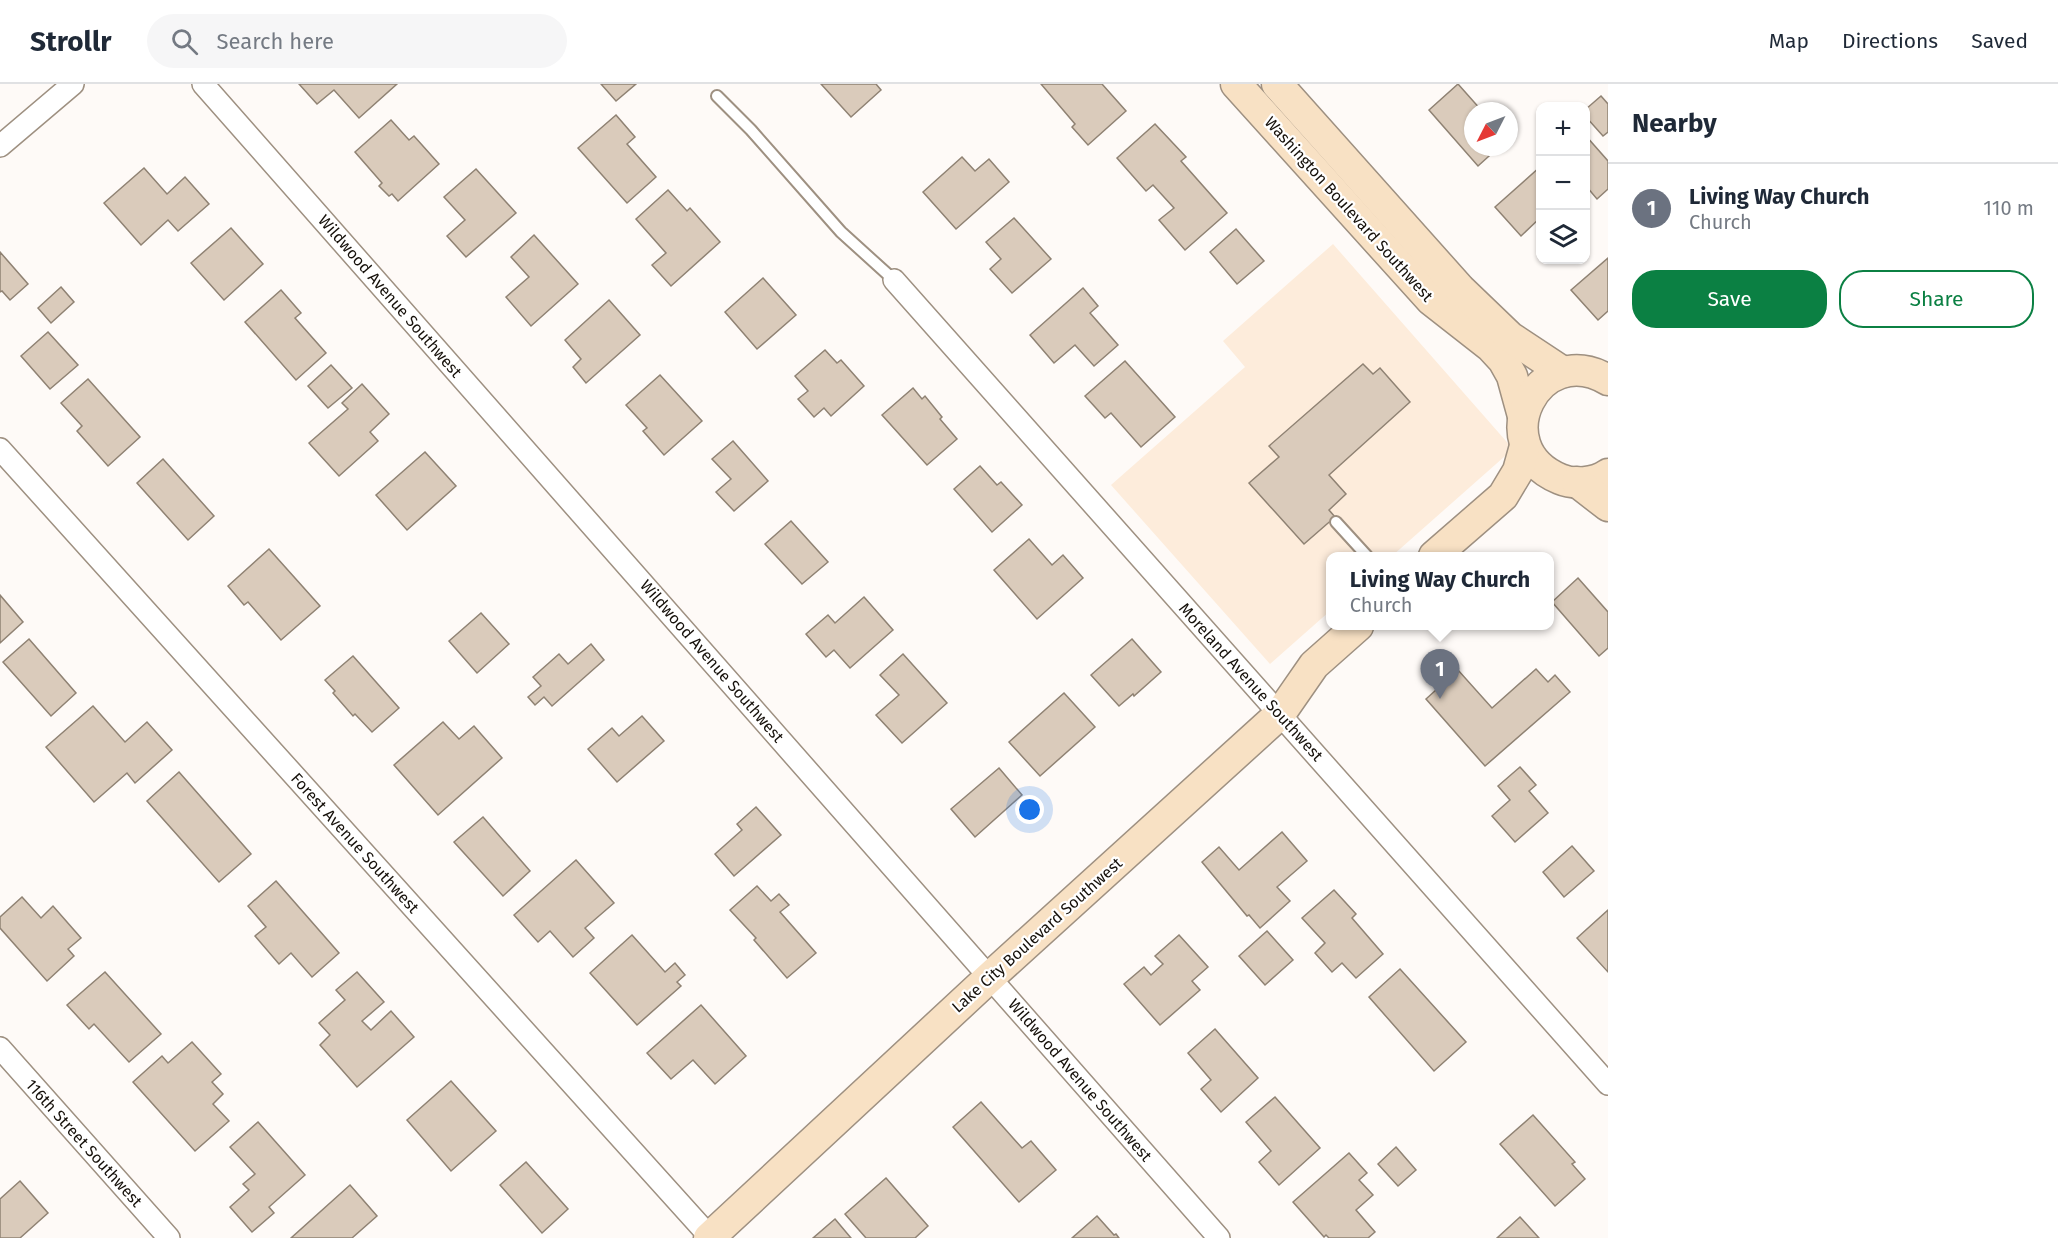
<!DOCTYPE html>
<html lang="en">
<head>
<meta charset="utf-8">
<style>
  :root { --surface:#fff; --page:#f6f6f7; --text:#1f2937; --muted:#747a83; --line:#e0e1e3; --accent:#0b8043 }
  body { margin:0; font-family:"Fira Sans",sans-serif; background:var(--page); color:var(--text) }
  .controls { position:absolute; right:18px; top:18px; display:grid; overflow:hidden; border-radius:12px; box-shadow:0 2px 4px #0004 }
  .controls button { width:54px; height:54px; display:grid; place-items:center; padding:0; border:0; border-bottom:2px solid var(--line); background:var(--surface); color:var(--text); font:30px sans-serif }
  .compass { position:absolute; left:1464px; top:18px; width:54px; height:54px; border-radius:50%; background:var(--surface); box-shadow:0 2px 4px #0004; rotate:228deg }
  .you { position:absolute; left:1030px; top:726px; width:21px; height:21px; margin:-15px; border:4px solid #fff; border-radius:50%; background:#1a73e8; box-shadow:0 0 0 9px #1a73e833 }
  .badge { display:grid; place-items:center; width:39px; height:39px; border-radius:50%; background:var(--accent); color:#fff; font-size:20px; font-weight:700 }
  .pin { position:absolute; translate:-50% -50px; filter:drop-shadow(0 2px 3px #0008) }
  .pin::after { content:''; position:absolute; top:32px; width:21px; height:18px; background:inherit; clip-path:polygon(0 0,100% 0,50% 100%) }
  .popup { position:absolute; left:1326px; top:468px; width:228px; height:78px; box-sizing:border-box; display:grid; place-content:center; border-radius:12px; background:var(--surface); filter:drop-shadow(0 2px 4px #0005); font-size:20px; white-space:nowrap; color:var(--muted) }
  .popup b { font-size:22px; color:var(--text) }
  .popup::after { content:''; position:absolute; left:50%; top:100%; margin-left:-12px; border:12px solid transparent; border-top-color:var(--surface) }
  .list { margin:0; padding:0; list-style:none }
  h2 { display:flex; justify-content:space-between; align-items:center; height:78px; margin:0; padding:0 24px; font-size:26px }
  h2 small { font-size:20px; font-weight:400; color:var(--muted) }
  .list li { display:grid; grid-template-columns:39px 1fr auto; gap:18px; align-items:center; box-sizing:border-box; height:90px; padding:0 24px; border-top:2px solid var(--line) }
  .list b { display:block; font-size:22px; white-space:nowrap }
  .list p { margin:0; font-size:20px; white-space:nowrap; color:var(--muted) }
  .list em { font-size:20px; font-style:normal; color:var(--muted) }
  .actions { display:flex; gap:12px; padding:18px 24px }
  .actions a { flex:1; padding:14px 0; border:2px solid var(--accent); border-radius:24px; text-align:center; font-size:21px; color:var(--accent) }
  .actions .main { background:var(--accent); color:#fff }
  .icon { flex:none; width:33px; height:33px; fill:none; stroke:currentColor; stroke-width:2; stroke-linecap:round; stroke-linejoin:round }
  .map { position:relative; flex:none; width:1608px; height:1154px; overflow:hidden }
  header { display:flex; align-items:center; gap:36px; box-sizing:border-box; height:84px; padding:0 30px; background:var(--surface); border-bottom:2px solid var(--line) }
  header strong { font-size:28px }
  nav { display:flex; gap:33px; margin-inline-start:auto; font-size:21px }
  .search { width:420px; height:54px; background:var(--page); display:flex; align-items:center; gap:15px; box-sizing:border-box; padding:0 21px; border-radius:33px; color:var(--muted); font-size:22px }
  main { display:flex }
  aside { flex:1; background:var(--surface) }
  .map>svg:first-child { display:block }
</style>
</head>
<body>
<header>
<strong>Strollr</strong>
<div class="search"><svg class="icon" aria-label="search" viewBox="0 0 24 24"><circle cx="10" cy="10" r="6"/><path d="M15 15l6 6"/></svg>Search here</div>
<nav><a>Map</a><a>Directions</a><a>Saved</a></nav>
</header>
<main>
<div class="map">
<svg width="1608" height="1154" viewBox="0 0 1608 1154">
  <rect width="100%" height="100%" fill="#fefaf7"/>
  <polygon fill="#fdecdb" points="1333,160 1513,365 1392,472 1330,472 1330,527 1270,580 1111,401 1245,283 1223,257"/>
  <g fill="#dacbbb" stroke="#8f8273" stroke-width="1.5">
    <polygon points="299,0 397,0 359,34 334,6 317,20"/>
    <polygon points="601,0 636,0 616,17"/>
    <polygon points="821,0 876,0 881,6 851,33"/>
    <polygon points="1041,0 1102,0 1126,27 1088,61 1072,43 1075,40"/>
    <polygon points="1458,0 1482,27 1473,27 1473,63 1499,63 1478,82 1429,26"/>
    <polygon points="1601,12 1608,20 1608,48 1603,52 1586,33 1586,25"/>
    <polygon points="616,31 635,53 627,60 656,93 627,119 578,64"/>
    <polygon points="391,36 409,56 414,52 439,80 398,117 392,110 389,112 379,102 382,99 355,68"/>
    <polygon points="1155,40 1186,73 1181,77 1227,129 1185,166 1159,136 1174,124 1153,101 1146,107 1117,74"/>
    <polygon points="1586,52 1608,77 1608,105 1597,115 1586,102"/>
    <polygon points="962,73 975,87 989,75 1009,98 956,145 923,108"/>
    <polygon points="1540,83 1540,134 1521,152 1495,123"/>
    <polygon points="144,84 167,110 185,93 209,120 178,147 168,136 141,161 104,119"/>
    <polygon points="476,85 516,129 466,173 447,152 465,136 444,113"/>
    <polygon points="668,106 687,127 690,124 720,158 671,202 652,181 666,169 636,135"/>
    <polygon points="1014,134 1051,175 1012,209 990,185 1001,175 986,158"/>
    <polygon points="231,144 263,180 224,216 191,179"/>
    <polygon points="1236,145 1264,177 1237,200 1210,168"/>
    <polygon points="534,151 578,200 531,242 506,213 529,193 511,173"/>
    <polygon points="0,168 28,200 10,216 2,207 0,208"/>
    <polygon points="1608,174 1608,227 1598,236 1571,206"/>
    <polygon points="763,194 796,231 757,265 725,228"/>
    <polygon points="61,203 74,218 51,239 38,224"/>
    <polygon points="1083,204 1098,222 1090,229 1118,261 1094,282 1075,261 1054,279 1030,251"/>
    <polygon points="281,206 301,229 295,234 326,269 296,296 245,238"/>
    <polygon points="609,216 640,251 586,299 573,283 581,275 565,256"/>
    <polygon points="48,248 78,281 50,305 21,272"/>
    <polygon points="825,266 837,279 841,276 864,302 831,332 824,324 814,333 798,315 808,307 795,292"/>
    <polygon points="1125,277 1175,333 1141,363 1111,329 1105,334 1085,312"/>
    <polygon points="1363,280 1373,290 1380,284 1410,318 1329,391 1346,410 1329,426 1335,433 1304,460 1249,399 1279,373 1269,362"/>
    <polygon points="331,281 352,304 328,324 308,302"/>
    <polygon points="660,291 702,337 664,371 643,347 647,344 626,321"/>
    <polygon points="88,295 140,353 108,382 77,347 82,342 61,319"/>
    <polygon points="362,300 389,330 370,348 378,357 339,392 309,359 348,325 342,319"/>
    <polygon points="913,304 922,315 925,312 942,333 940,335 957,355 927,381 882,331"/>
    <polygon points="733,357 768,397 734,427 716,408 731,395 712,375"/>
    <polygon points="425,368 456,402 407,446 376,411"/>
    <polygon points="163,375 214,432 188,456 137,399"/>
    <polygon points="980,382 997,401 1001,398 1022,421 992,448 954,405"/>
    <polygon points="791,437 828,478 802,500 765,460"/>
    <polygon points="1029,455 1052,481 1063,471 1083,494 1037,535 994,486"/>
    <polygon points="269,465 320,522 281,556 248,518 244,521 228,502"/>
    <polygon points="1578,494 1608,528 1608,564 1599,572 1552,518"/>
    <polygon points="0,511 23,538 0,559"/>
    <polygon points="864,513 893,546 850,584 834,566 826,573 806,550 828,531 835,539"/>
    <polygon points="481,529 509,560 477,589 449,557"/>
    <polygon points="29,555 76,609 51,632 3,578"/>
    <polygon points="1132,555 1161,588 1134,612 1133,610 1119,622 1091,591"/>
    <polygon points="591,560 604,576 552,622 544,613 535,621 528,613 541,602 533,593 559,570 568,580"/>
    <polygon points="903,570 947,619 902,659 876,631 899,611 880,591"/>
    <polygon points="353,572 399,624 372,648 355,630 353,632 333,609 335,607 325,596"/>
    <polygon points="1536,585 1548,598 1555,591 1570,608 1485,682 1426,615 1458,586 1492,624"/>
    <polygon points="1064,609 1095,643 1040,692 1009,658"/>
    <polygon points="93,622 125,658 147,638 172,666 135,699 127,689 94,718 46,663"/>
    <polygon points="642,632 664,657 617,698 588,665 612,644 619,652"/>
    <polygon points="443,638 459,655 474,642 502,674 438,731 394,681"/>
    <polygon points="1520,683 1536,701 1529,707 1548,729 1515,758 1492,732 1510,716 1498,702"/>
    <polygon points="999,684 1022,711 975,753 951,725"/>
    <polygon points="179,688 251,770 219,798 147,717"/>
    <polygon points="756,723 781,751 734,792 715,770 742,746 737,740"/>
    <polygon points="483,733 530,787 503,812 454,758"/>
    <polygon points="1282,748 1307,777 1277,803 1290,817 1260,844 1249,831 1247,832 1202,778 1219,763 1239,786"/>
    <polygon points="1572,762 1594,787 1564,813 1543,788"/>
    <polygon points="576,776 614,819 585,844 594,854 573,873 550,847 538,858 514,831"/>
    <polygon points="276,797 339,869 312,893 291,869 279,880 255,852 266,843 248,822"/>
    <polygon points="757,802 771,817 779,810 789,821 780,828 816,869 787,894 754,856 756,854 730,826"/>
    <polygon points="1334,806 1356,830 1352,834 1383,870 1356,894 1342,879 1332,888 1315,869 1325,859 1302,834"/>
    <polygon points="22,813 41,834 53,822 81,854 68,865 74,872 47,897 0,844 0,833"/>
    <polygon points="1608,826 1608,888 1577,854"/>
    <polygon points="1267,847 1293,876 1265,901 1239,872"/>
    <polygon points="632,851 665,888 675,879 685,891 677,898 681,902 637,941 590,889"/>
    <polygon points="1179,851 1208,883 1192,897 1200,906 1160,941 1124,900 1144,883 1151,891 1163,880 1155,872"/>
    <polygon points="1400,885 1466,958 1434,987 1369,913"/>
    <polygon points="105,888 161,950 129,978 94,940 89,945 67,921"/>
    <polygon points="357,888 384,918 362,937 371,946 391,927 414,953 357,1003 320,961 330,951 319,939 345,916 336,906"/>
    <polygon points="701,921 746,972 715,1000 693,976 671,995 647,969"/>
    <polygon points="1215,945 1258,994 1221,1028 1201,1005 1211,996 1188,969"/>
    <polygon points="192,958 221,990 212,998 223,1010 213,1020 229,1037 195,1067 133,998 162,972 168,979"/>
    <polygon points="451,997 496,1047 451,1087 407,1036"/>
    <polygon points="1275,1013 1320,1064 1279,1101 1259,1078 1271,1067 1246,1038"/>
    <polygon points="981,1018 1022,1064 1031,1057 1056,1086 1019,1118 953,1043"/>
    <polygon points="1533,1031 1575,1078 1572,1080 1585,1095 1555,1122 1500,1060"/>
    <polygon points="258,1038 305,1091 269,1123 274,1129 252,1148 230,1123 249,1106 243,1100 255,1090 230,1063"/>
    <polygon points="1396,1063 1416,1086 1398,1102 1378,1080"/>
    <polygon points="1349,1069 1367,1089 1359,1096 1373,1111 1356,1126 1375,1148 1368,1154 1329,1154 1326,1151 1324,1153 1293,1118"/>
    <polygon points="526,1078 568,1125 542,1149 500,1101"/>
    <polygon points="886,1094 928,1142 915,1154 866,1154 845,1130"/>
    <polygon points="20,1097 48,1129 20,1154 0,1154 0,1115"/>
    <polygon points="350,1101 377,1132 352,1154 291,1154"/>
    <polygon points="1097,1132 1114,1151 1116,1150 1119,1154 1072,1154"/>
    <polygon points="1520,1133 1539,1154 1497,1154"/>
    <polygon points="835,1135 851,1154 813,1154"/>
  </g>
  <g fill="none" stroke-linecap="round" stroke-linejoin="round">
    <defs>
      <g id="lane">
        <polyline points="717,12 751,46 841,148 894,196"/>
        <polyline points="1336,438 1367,472"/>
      </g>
      <g id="street">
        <polyline points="203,0 1219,1154"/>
        <polyline points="0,62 73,0"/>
        <polyline points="894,196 1608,1000"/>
        <polyline points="0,365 711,1154"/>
        <polyline points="0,964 169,1154"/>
      </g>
      <g id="secondary">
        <polyline points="1236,0 1431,216 1491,263 1503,276 1512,292 1523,332"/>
        <polyline points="1277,0 1460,205 1510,253 1563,288"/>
        <path d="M1608 296C1538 254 1483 363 1560 395 1574 401 1595 399 1608 390"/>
        <polyline points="1577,398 1608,422"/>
        <polyline points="1434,472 1503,412 1518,387 1525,362"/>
        <polyline points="709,1154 990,893 1280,630 1314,581 1358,542"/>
      </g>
    </defs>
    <use href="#lane" stroke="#9e9081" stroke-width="14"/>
    <use href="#street" stroke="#9e9081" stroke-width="24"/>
    <use href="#secondary" stroke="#9e9081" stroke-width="33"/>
    <use href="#lane" stroke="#fff" stroke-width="10"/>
    <use href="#street" stroke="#fff" stroke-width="21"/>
    <use href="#secondary" stroke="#f8e1c4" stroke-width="30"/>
  </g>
  <g text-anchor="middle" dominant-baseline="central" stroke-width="4.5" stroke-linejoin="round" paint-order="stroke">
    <g font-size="16" fill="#15100a" stroke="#fff">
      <text transform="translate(1349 125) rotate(48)">Washington Boulevard Southwest</text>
      <text transform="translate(390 212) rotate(49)">Wildwood Avenue Southwest</text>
      <text transform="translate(712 577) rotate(49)">Wildwood Avenue Southwest</text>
      <text transform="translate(1251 598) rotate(48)">Moreland Avenue Southwest</text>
      <text transform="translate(355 759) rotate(48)">Forest Avenue Southwest</text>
      <text transform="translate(1037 851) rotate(-42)">Lake City Boulevard Southwest</text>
      <text transform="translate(1080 996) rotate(49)">Wildwood Avenue Southwest</text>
      <text transform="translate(84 1059) rotate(48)">116th Street Southwest</text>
    </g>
  </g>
</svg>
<div class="controls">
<button>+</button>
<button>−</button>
<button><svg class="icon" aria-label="layers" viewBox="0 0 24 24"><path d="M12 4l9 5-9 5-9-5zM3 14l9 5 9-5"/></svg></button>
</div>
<svg class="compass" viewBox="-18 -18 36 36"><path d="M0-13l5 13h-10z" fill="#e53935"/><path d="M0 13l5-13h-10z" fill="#747a83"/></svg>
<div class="you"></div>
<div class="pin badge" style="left:1440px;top:615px;background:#6b7280">1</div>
<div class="popup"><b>Living Way Church</b>Church</div>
</div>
<aside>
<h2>Nearby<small></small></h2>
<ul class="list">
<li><span class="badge" style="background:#6b7280">1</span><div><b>Living Way Church</b><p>Church</p></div><em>110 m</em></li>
</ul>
<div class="actions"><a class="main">Save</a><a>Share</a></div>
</aside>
</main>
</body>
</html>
